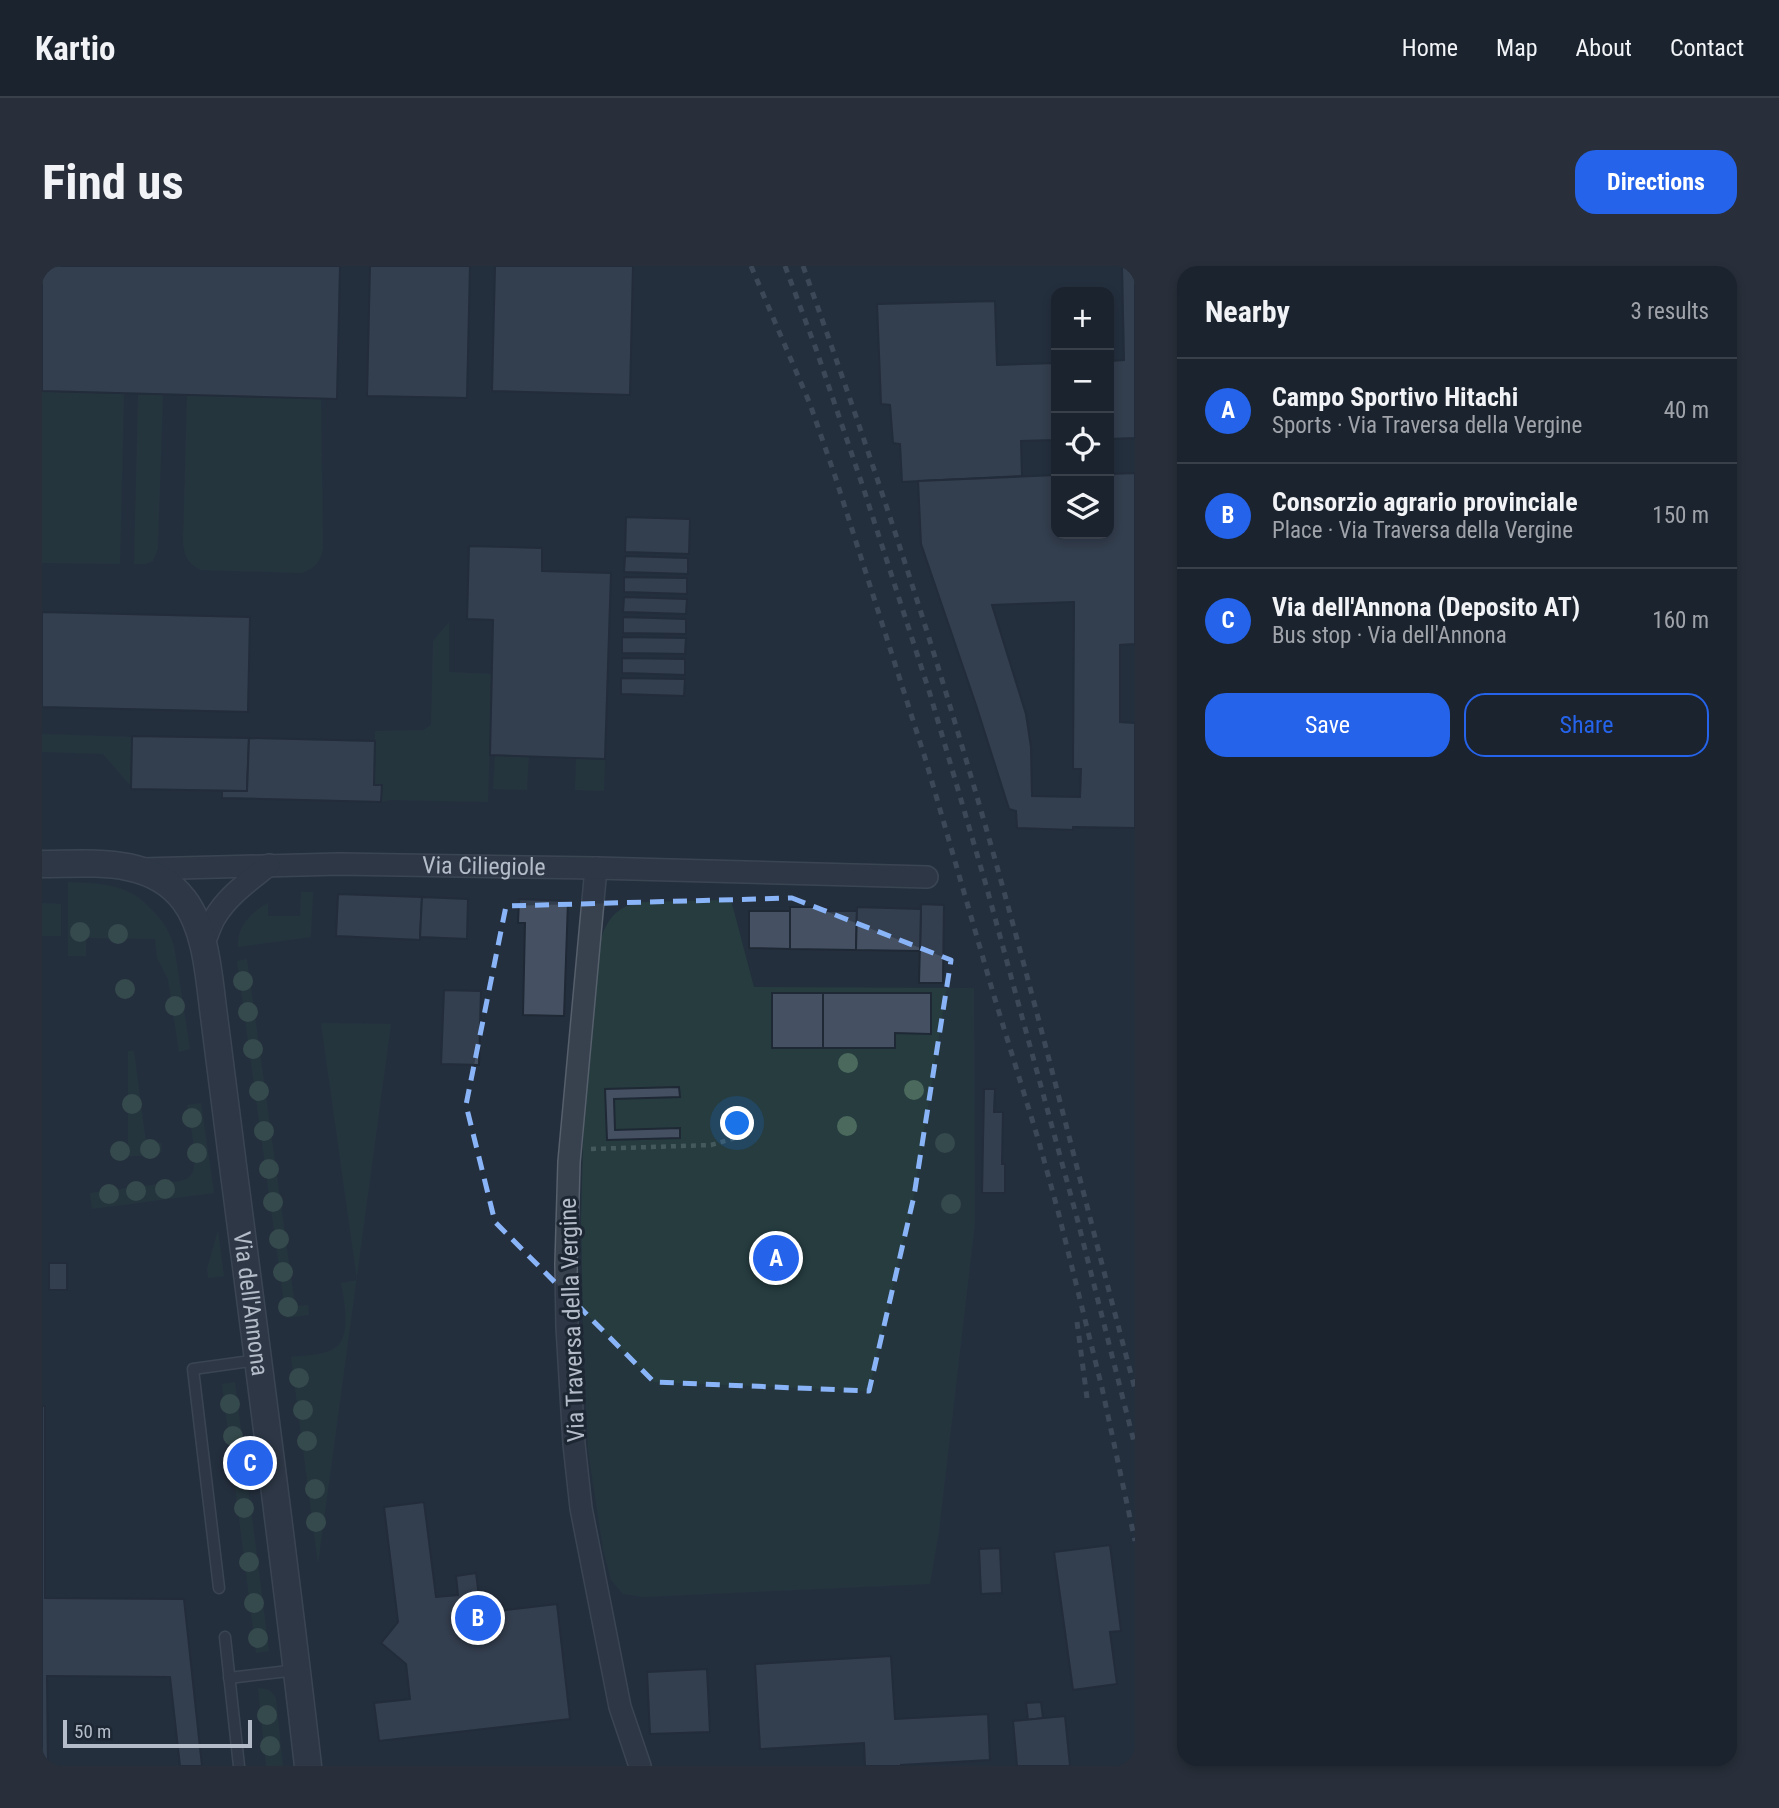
<!DOCTYPE html>
<html lang="en">
<head>
<meta charset="utf-8">
<style>
  :root { --surface:#1b232e; --page:#282f3a; --text:#f1f3f6; --muted:#a0a4aa; --line:#39404a; --accent:#2563eb }
  body { margin:0; font-family:"Roboto Condensed",sans-serif; background:var(--page); color:var(--text) }
  .controls { position:absolute; right:21px; top:21px; display:grid; overflow:hidden; border-radius:14px; box-shadow:0 4px 10px #0003 }
  .controls button { width:63px; height:63px; display:grid; place-items:center; padding:0; border:0; border-bottom:2px solid var(--line); background:var(--surface); color:var(--text); font:35px sans-serif }
  .scale { position:absolute; left:21px; bottom:18px; width:189px; box-sizing:border-box; padding-left:7px; border:4px solid #b4bcc9; border-top:0; font-size:19px; line-height:24px; white-space:nowrap; color:#b4bcc9; -webkit-text-stroke:5px #1d2633; paint-order:stroke }
  .you { position:absolute; left:696px; top:858px; width:24px; height:24px; margin:-18px; border:5px solid #fff; border-radius:50%; background:#1a73e8; box-shadow:0 0 0 10px #1a73e833 }
  .badge { display:grid; place-items:center; width:46px; height:46px; border-radius:50%; background:var(--accent); color:#fff; font-size:23px; font-weight:700 }
  .pin { position:absolute; translate:-50% -50%; border:4px solid #fff; box-shadow:0 2px 7px #0006 }
  .list { margin:0; padding:0; list-style:none }
  h2 { display:flex; justify-content:space-between; align-items:center; height:91px; margin:0; padding:0 28px; font-size:30px }
  h2 small { font-size:23px; font-weight:400; color:var(--muted) }
  .list li { display:grid; grid-template-columns:46px 1fr auto; gap:21px; align-items:center; box-sizing:border-box; height:105px; padding:0 28px; border-top:2px solid var(--line) }
  .list b { display:block; font-size:26px; white-space:nowrap }
  .list p { margin:0; font-size:23px; white-space:nowrap; color:var(--muted) }
  .list em { font-size:23px; font-style:normal; color:var(--muted) }
  .actions { display:flex; gap:14px; padding:21px 28px }
  .actions a { flex:1; padding:16px 0; border:2px solid var(--accent); border-radius:21px; text-align:center; font-size:24px; color:var(--accent) }
  .actions .main { background:var(--accent); color:#fff }
  .icon { flex:none; width:38px; height:38px; fill:none; stroke:currentColor; stroke-width:2; stroke-linecap:round; stroke-linejoin:round }
  .map { position:relative; flex:none; width:1093px; height:1500px; overflow:hidden; border-radius:21px }
  header { display:flex; align-items:center; gap:42px; box-sizing:border-box; height:98px; padding:0 35px; background:var(--surface); border-bottom:2px solid var(--line) }
  header strong { font-size:33px }
  nav { display:flex; gap:38px; margin-inline-start:auto; font-size:24px }
  .intro { display:flex; align-items:center; justify-content:space-between; box-sizing:border-box; height:168px; padding:0 42px }
  h1 { margin:0; font-size:49px }
  .button { padding:18px 32px; border-radius:21px; background:var(--accent); color:#fff; font-size:24px; font-weight:700 }
  main { display:flex; gap:42px; padding:0 42px }
  aside { flex:1; background:var(--surface); border-radius:21px; box-shadow:0 4px 10px #0003 }
  .map>svg:first-child { display:block }
</style>
</head>
<body>
<header>
<strong>Kartio</strong>
<nav><a>Home</a><a>Map</a><a>About</a><a>Contact</a></nav>
</header>
<div class="intro"><h1>Find us</h1><a class="button">Directions</a></div>
<main>
<div class="map">
<svg width="1093" height="1500" viewBox="0 0 1093 1500">
  <rect width="100%" height="100%" fill="#242f3e"/>
  <g fill="#263c3f">
    <polygon points="0,125 82,128 78,298 0,297"/>
    <polygon points="96,128 121,129 116,282 111,295 103,298 92,298"/>
    <path d="M145 129 279 133 281 282C279 296 273 302 260 307L159 304C146 298 142 290 141 276Z"/>
    <polygon points="407,356 407,406 450,408 446,536 348,534 339,536 340,520 332,519 333,465 381,464 389,459 391,375"/>
    <polygon points="0,468 90,471 89,518 87,518 61,488 0,486"/>
    <polygon points="453,489 487,490 485,524 451,523"/>
    <polygon points="534,492 563,493 562,525 533,524"/>
    <path d="M26 616C62 618 87 617 112 646 122 656 128 667 132 680L148 783 137 786 126 713 115 692 113 673 44 672V690H26Z"/>
    <path d="M259 626H271L269 671 196 681C194 662 210 645 226 637V650H258Z"/>
    <path d="M689 634 712 721 932 722 933 957 897 1265 888 1318 601 1331 581 1328 569 1314 561 1283 546 1184 541 1065 539 952 542 843 557 679C569 634 593 635 634 635 652 634 670 634 689 634Z"/>
    <polygon points="0,637 19,638 19,670 0,670"/>
    <polygon points="205,693 253,1040 266,1039 267,1049 244,1052 195,695"/>
    <path d="M279 757 349 758 276 1298 249 1091C262 1089 281 1090 293 1082 310 1071 302 1034 299 1017L315 1014Z"/>
    <polygon points="86,785 92,785 104,877 119,877 120,885 116,889 74,891 70,881 86,879"/>
    <path d="M159 837 172 927 50 943 48 927 139 915C144 913 146 913 149 909 158 897 147 854 145 839Z"/>
    <polygon points="176,964 182,1010 166,1012 165,1003"/>
    <polygon points="193,1116 227,1385 214,1387 180,1118"/>
    <path d="M216 1422C226 1423 230 1424 234 1433L241 1500H224Z"/>
  </g>
  <g fill="#455162" stroke="#1f2835" stroke-width="2" fill-rule="evenodd">
    <polygon points="0,0 298,0 295,133 0,125"/>
    <polygon points="328,0 428,0 425,132 325,130"/>
    <polygon points="453,0 591,0 588,129 450,125"/>
    <polygon points="1080,0 1093,0 1093,172 1067,173 1067,95 1082,94"/>
    <polygon points="953,35 955,99 1014,97 1014,174 979,175 980,210 860,216 858,178 851,177 848,139 839,138 835,38"/>
    <path d="M1093 207V378L1078 379V456L1093 457V562L1031 561V564L975 562 974 545 967 543 934 439 879 278 876 215 1014 209V268H1067V208ZM1032 336 1031 503H1039L1038 531 990 530 989 481 984 448 950 339Z"/>
    <polygon points="584,251 648,253 647,288 583,286"/>
    <polygon points="427,280 500,282 500,305 569,307 563,493 448,489 451,354 425,353"/>
    <polygon points="583,290 646,292 646,308 582,306"/>
    <polygon points="582,311 645,312 645,328 582,326"/>
    <polygon points="582,331 645,333 644,348 581,346"/>
    <polygon points="0,346 208,351 206,446 0,441"/>
    <polygon points="581,351 644,353 644,368 581,367"/>
    <polygon points="580,371 644,372 643,388 580,387"/>
    <polygon points="580,392 643,393 643,409 580,407"/>
    <polygon points="579,412 643,413 642,430 579,428"/>
    <polygon points="90,470 207,472 205,525 89,523"/>
    <polygon points="207,472 333,475 332,519 340,519 339,536 180,532 180,525 205,525"/>
    <polygon points="296,628 380,631 378,674 294,670"/>
    <polygon points="380,631 426,633 425,673 378,671"/>
    <polygon points="477,633 526,635 522,750 481,749 483,657 476,657"/>
    <polygon points="879,638 902,639 901,717 877,717"/>
    <polygon points="748,641 787,641 786,645 815,645 814,684 748,683"/>
    <polygon points="815,641 879,643 878,685 814,684"/>
    <polygon points="707,645 748,645 748,683 707,682"/>
    <polygon points="402,724 439,725 437,799 399,798"/>
    <rect x="730" y="727" width="51" height="55"/>
    <polygon points="781,727 889,727 889,768 853,767 853,782 781,782"/>
    <polygon points="637,821 638,831 572,833 573,864 638,862 638,872 565,874 563,823"/>
    <polygon points="942,823 953,823 952,846 961,846 960,898 963,898 963,927 940,927"/>
    <rect x="7" y="997" width="18" height="27"/>
    <polygon points="0,1140 3,1140 3,1332 142,1333 160,1500 138,1500 128,1411 5,1410 6,1500 0,1500"/>
    <polygon points="382,1236 394,1331 416,1329 414,1310 434,1307 439,1347 515,1338 528,1453 337,1475 332,1437 368,1433 364,1398 339,1377 356,1356 342,1241"/>
    <polygon points="1068,1279 1079,1365 1068,1366 1075,1418 1031,1424 1012,1286"/>
    <polygon points="958,1282 960,1327 939,1328 937,1283"/>
    <polygon points="849,1390 853,1453 946,1448 948,1494 859,1499 859,1500 823,1500 822,1477 718,1483 713,1398"/>
    <polygon points="665,1403 668,1466 608,1468 605,1406"/>
    <polygon points="999,1436 1001,1452 986,1454 984,1437"/>
    <polygon points="1023,1450 1028,1500 975,1500 971,1455"/>
  </g>
  <g fill="none" stroke-linecap="round" stroke-linejoin="round">
    <defs>
      <g id="service">
        <polyline points="177,1322 151,1103 216,1094"/>
        <polyline points="183,1371 197,1500"/>
        <polyline points="187,1412 255,1404"/>
      </g>
      <g id="minor">
        <polyline points="554,602 527,896 524,998 525,1061 532,1178 539,1242 578,1441 598,1500"/>
        <path id="s1" d="M99 603 297 598 554 602 885 611"/>
        <path d="M161 679C165 670 168 661 172 653 185 630 207 615 227 599"/>
      </g>
      <g id="tertiary">
        <path id="s2" d="M0 598C49 598 109 590 142 634 165 664 167 714 172 750 178 797 184 845 190 892 216 1094 243 1297 266 1500"/>
      </g>
    </defs>
    <use href="#service" stroke="#565f6c" stroke-width="13"/>
    <use href="#minor" stroke="#565f6c" stroke-width="24"/>
    <use href="#tertiary" stroke="#565f6c" stroke-width="29"/>
    <polyline stroke="#44595c" stroke-width="4.5" stroke-dasharray="5 5" stroke-linecap="butt" points="549,883 669,879 704,869"/>
    <use href="#service" stroke="#38414e" stroke-width="10"/>
    <use href="#minor" stroke="#38414e" stroke-width="21"/>
    <use href="#tertiary" stroke="#38414e" stroke-width="26"/>
    <g stroke="#5a6575" stroke-width="5" stroke-dasharray="7 7" stroke-linecap="butt">
      <polyline points="709,0 768,138 793,210 884,495 952,730 997,876 1016,945 1060,1122 1093,1275"/>
      <polyline points="743,0 774,83 821,221 888,428 944,619 1035,952 1093,1180"/>
      <path d="M761 0C820 164 876 330 925 497 987 704 1037 915 1093 1123"/>
      <polyline points="1035,1056 1045,1132"/>
    </g>
  </g>
  <g fill="#4b6a5d">
    <circle cx="38" cy="666" r="10"/>
    <circle cx="76" cy="668" r="10"/>
    <circle cx="201" cy="715" r="10"/>
    <circle cx="83" cy="723" r="10"/>
    <circle cx="133" cy="740" r="10"/>
    <circle cx="206" cy="746" r="10"/>
    <circle cx="211" cy="783" r="10"/>
    <circle cx="806" cy="797" r="10"/>
    <circle cx="872" cy="824" r="10"/>
    <circle cx="217" cy="825" r="10"/>
    <circle cx="90" cy="838" r="10"/>
    <circle cx="150" cy="852" r="10"/>
    <circle cx="805" cy="860" r="10"/>
    <circle cx="222" cy="865" r="10"/>
    <circle cx="903" cy="877" r="10"/>
    <circle cx="108" cy="883" r="10"/>
    <circle cx="78" cy="885" r="10"/>
    <circle cx="155" cy="887" r="10"/>
    <circle cx="227" cy="903" r="10"/>
    <circle cx="123" cy="923" r="10"/>
    <circle cx="94" cy="925" r="10"/>
    <circle cx="67" cy="928" r="10"/>
    <circle cx="231" cy="936" r="10"/>
    <circle cx="909" cy="938" r="10"/>
    <circle cx="237" cy="973" r="10"/>
    <circle cx="241" cy="1006" r="10"/>
    <circle cx="246" cy="1041" r="10"/>
    <circle cx="257" cy="1112" r="10"/>
    <circle cx="188" cy="1138" r="10"/>
    <circle cx="261" cy="1144" r="10"/>
    <circle cx="191" cy="1170" r="10"/>
    <circle cx="265" cy="1175" r="10"/>
    <circle cx="197" cy="1205" r="10"/>
    <circle cx="273" cy="1223" r="10"/>
    <circle cx="202" cy="1242" r="10"/>
    <circle cx="274" cy="1256" r="10"/>
    <circle cx="207" cy="1296" r="10"/>
    <circle cx="212" cy="1337" r="10"/>
    <circle cx="216" cy="1372" r="10"/>
    <circle cx="225" cy="1449" r="10"/>
    <circle cx="228" cy="1480" r="10"/>
  </g>
  <path d="M0 0H1093V1500H0ZM750 632 909 694 872 930 827 1125 612 1116 453 956 424 839 464 640Z" fill="#242f3e" fill-opacity=".55" fill-rule="evenodd"/>
  <path fill="none" stroke="#8ab4f8" stroke-width="5" stroke-dasharray="14 9" stroke-linejoin="round" d="M750 632 909 694 872 930 827 1125 612 1116 453 956 424 839 464 640Z"/>
  <g text-anchor="middle" dominant-baseline="central" stroke-width="6" stroke-linejoin="round" paint-order="stroke">
    <g font-size="24" fill="#b4bcc9" stroke="#1d2633">
      <text stroke="none"><textPath href="#s1" startOffset="343">Via Ciliegiole</textPath></text>
      <text stroke="none"><textPath href="#s2" startOffset="564">Via dell'Annona</textPath></text>
      <text transform="translate(530 1054) rotate(-92)">Via Traversa della Vergine</text>
    </g>
  </g>
</svg>
<div class="controls">
<button>+</button>
<button>−</button>
<button><svg class="icon" aria-label="locate" viewBox="0 0 24 24"><circle cx="12" cy="12" r="6"/><path d="M12 2v4M12 18v4M2 12h4M18 12h4"/></svg></button>
<button><svg class="icon" aria-label="layers" viewBox="0 0 24 24"><path d="M12 4l9 5-9 5-9-5zM3 14l9 5 9-5"/></svg></button>
</div>
<div class="scale">50 m</div>
<div class="you"></div>
<div class="pin badge" style="left:734px;top:992px">A</div>
<div class="pin badge" style="left:436px;top:1352px">B</div>
<div class="pin badge" style="left:208px;top:1197px">C</div>
</div>
<aside>
<h2>Nearby<small>3 results</small></h2>
<ul class="list">
<li><span class="badge">A</span><div><b>Campo Sportivo Hitachi</b><p>Sports · Via Traversa della Vergine</p></div><em>40 m</em></li>
<li><span class="badge">B</span><div><b>Consorzio agrario provinciale</b><p>Place · Via Traversa della Vergine</p></div><em>150 m</em></li>
<li><span class="badge">C</span><div><b>Via dell'Annona (Deposito AT)</b><p>Bus stop · Via dell'Annona</p></div><em>160 m</em></li>
</ul>
<div class="actions"><a class="main">Save</a><a>Share</a></div>
</aside>
</main>
</body>
</html>
